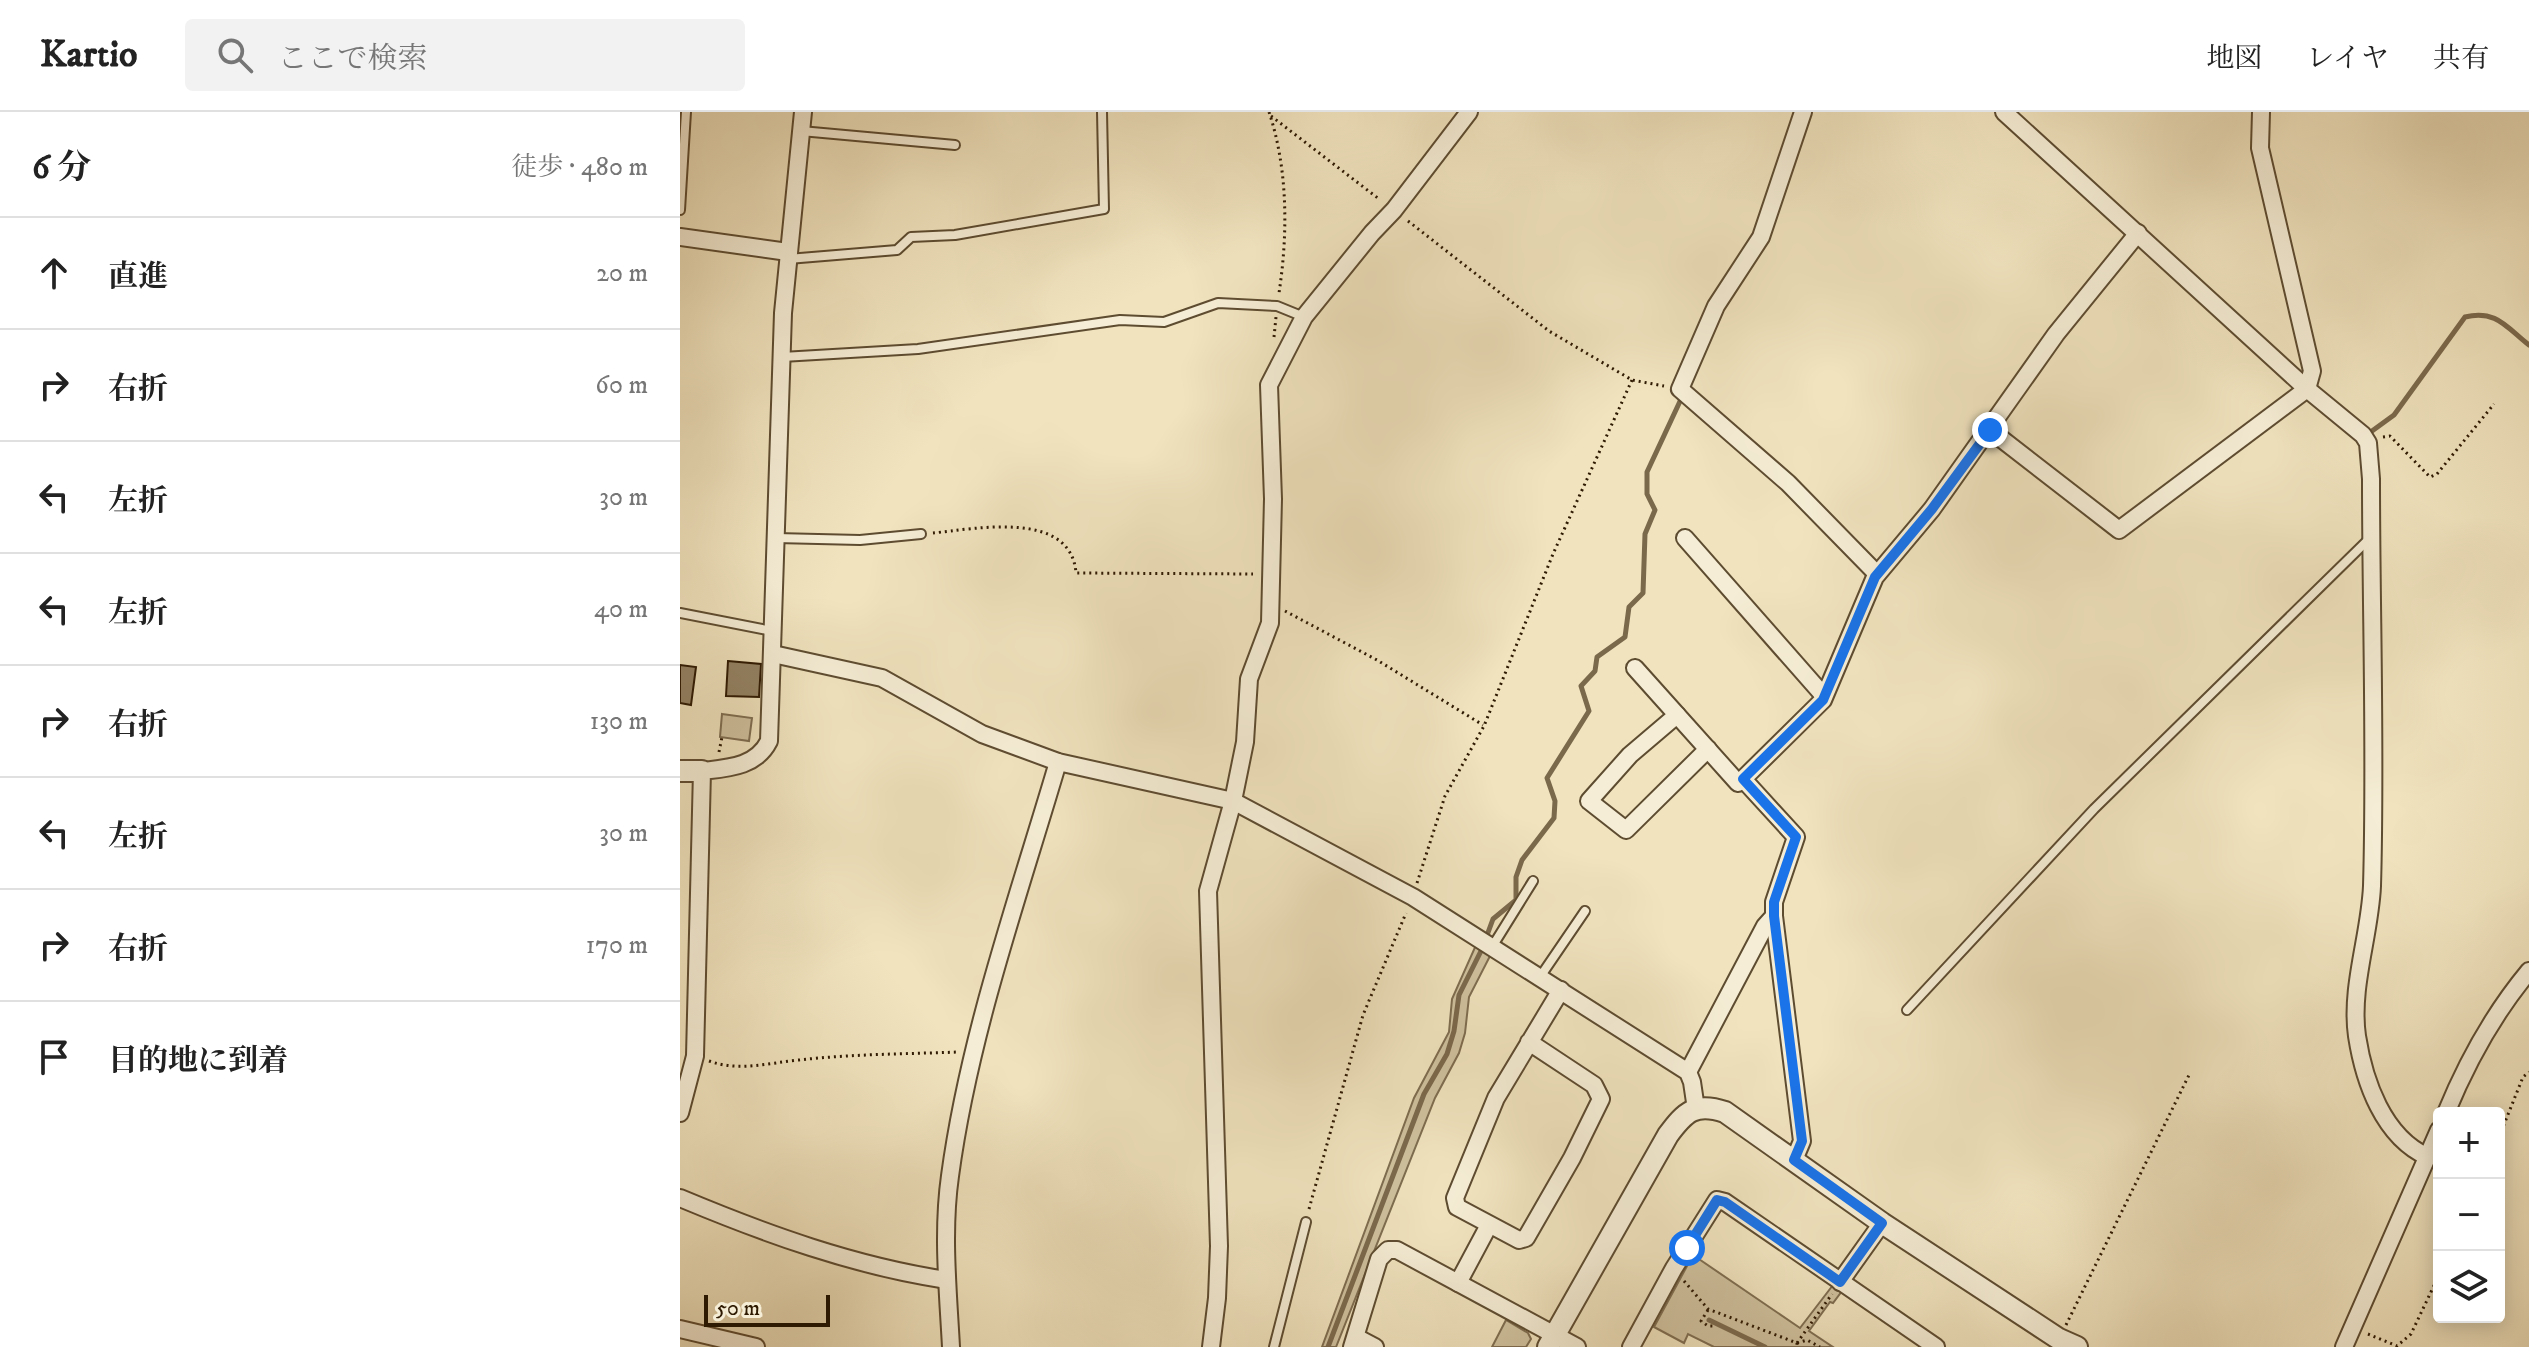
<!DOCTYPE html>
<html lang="ja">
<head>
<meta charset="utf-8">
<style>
  :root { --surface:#fff; --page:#f2f2f2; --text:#222; --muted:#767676; --line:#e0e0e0 }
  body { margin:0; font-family:"IM FELL DW Pica","Noto Serif JP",serif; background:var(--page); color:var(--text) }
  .controls { position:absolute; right:24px; bottom:24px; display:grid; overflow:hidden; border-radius:8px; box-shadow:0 4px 20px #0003 }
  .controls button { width:72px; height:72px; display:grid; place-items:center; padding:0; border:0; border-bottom:2px solid var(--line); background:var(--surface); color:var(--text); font:40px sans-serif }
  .scale { position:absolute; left:24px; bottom:20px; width:126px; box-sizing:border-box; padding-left:8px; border:4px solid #2e1902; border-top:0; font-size:22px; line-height:28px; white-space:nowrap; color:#2e1902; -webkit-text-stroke:6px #f5edd5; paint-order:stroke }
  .stop { position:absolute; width:24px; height:24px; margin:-18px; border:6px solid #1a73e8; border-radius:50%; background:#fff }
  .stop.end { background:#1a73e8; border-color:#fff; box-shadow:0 2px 8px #0008 }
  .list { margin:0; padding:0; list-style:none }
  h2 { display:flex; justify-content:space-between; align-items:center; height:104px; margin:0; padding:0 32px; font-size:34px }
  h2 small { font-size:26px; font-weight:400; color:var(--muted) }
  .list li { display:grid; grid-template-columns:52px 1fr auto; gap:24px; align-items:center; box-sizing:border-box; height:112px; padding:0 32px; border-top:2px solid var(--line) }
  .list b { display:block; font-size:30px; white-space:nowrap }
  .list em { font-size:26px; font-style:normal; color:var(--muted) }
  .icon { flex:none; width:44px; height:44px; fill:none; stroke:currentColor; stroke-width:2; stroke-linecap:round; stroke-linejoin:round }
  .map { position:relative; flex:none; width:1849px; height:1235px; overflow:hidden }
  header { display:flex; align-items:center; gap:48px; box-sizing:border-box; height:112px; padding:0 40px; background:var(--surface); border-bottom:2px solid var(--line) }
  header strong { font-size:38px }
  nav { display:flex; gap:44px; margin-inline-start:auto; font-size:28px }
  .search { width:560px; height:72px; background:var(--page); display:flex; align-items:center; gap:20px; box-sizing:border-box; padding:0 28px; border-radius:8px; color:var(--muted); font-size:30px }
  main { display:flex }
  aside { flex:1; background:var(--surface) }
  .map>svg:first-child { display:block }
</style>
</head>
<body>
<header>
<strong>Kartio</strong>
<div class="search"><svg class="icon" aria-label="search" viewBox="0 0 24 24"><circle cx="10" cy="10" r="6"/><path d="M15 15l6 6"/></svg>ここで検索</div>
<nav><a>地図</a><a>レイヤ</a><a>共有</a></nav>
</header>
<main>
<aside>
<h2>6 分<small>徒歩 · 480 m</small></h2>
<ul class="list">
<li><svg class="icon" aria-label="ahead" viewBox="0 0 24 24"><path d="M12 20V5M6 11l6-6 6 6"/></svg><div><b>直進</b></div><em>20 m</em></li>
<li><svg class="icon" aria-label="right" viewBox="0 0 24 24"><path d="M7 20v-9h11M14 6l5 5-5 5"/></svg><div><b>右折</b></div><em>60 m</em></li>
<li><svg class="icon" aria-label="left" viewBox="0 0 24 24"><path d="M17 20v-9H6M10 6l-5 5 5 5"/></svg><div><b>左折</b></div><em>30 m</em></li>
<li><svg class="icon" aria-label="left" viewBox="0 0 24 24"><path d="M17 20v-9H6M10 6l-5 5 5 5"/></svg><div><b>左折</b></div><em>40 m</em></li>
<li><svg class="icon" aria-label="right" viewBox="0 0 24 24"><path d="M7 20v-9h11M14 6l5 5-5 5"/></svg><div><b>右折</b></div><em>130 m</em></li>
<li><svg class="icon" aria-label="left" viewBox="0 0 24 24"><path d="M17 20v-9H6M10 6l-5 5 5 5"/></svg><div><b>左折</b></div><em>30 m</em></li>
<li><svg class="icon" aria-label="right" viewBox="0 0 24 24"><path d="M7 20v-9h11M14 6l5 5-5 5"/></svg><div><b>右折</b></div><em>170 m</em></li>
<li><svg class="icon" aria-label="arrive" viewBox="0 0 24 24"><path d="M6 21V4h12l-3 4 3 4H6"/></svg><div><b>目的地に到着</b></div></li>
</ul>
</aside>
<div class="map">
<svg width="1849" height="1235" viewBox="0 0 1849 1235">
  <rect width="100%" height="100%" fill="#f0e3be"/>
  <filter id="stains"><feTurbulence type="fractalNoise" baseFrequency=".0025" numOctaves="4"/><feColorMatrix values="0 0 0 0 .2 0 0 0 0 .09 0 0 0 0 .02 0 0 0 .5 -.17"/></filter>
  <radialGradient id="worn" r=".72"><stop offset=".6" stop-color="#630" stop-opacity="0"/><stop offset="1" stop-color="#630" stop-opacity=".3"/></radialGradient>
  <g fill="#cfc19e" stroke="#7e6d50" stroke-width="2">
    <polygon points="42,602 72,606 69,629 40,625"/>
    <polygon points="796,833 810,844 789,885 785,921 779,941 755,986 656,1235 642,1235 734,986 769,920 772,887"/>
    <polygon points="1013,1143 1120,1216 1153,1173 1162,1179 1153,1191 1150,1190 1129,1219 1153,1235 1034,1235 1008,1222 1004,1231 974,1215"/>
    <polygon points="826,1208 848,1221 851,1227 846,1235 812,1235"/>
  </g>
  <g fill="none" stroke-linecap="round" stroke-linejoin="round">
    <g stroke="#7b694c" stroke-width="5">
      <path d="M1692 319 1714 303 1785 205C1816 197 1827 216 1849 233"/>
      <polyline points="806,826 813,807 836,788 836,765 842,748 874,706 875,689 867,666 909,599 901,574 915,559 917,545 945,525 949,495 963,481 965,422 975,398 967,382 967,360 1002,285"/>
      <polyline points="1029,1208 1085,1235"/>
      <polyline points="648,1235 744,982 767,942 774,919 779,883 803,835"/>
    </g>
  </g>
  <g fill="#938264" stroke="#2e1902" stroke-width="2">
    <polygon points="48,549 81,552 79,585 46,584"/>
    <polygon points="0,553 16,555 11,593 0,591"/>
  </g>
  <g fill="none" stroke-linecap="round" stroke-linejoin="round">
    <defs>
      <g id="service">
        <polyline points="121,19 275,33"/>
        <polyline points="0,98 6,0"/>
        <polyline points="108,147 217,138 231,125 275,123 424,97 422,0"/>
        <polyline points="102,245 238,237 440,208 484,210 538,191 597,194 624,205"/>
        <polyline points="96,426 180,428 241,422"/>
        <polyline points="0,501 92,519"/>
        <polyline points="812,835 853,769"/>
        <polyline points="860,865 905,799"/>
        <polyline points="1227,898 1414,697 1690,426"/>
        <polyline points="594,1235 626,1110"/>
      </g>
      <g id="minor">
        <polyline points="789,0 714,98 692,121 624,205 589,273 593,387 590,511 569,567 565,630 553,689 733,785 1008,960 1012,970 1016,997"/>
        <polyline points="1123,0 1081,125 1036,194 1000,277 1108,371 1197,462"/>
        <path d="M1324 0 1627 277 1683 323 1688 331 1691 367C1691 502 1696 638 1692 774 1690 823 1670 875 1677 924 1684 969 1703 1025 1748 1045"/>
        <polyline points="0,125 108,140"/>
        <polyline points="1310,318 1439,418 1627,277 1632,259 1580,36 1581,0"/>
        <polyline points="1005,426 1144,584"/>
        <polyline points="93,542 202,566 302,622 378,650 553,689 528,779 539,1134 537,1186 531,1235"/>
        <polyline points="955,556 1058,671 1063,667"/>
        <polyline points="997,603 950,643 909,689 946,718 1028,637"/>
        <polyline points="849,930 914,973 921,987 892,1046 846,1126 839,1128 777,1095 775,1086 816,986 881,878"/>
        <polyline points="1008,960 1085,814 1094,804"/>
        <path d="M0 1001 15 944 22 659C48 656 76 655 89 629L103 201 123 0"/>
        <path d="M1766 1001C1787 950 1814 901 1849 859"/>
        <polyline points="1114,1048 1122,1029 1094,804 1094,790 1116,725 1063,667 1143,588 1195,465 1252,397 1376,222 1458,121"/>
        <path d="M0 1086C86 1122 174 1154 267 1168"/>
        <polyline points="1160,1170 1202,1111"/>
        <polyline points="778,1171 809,1113"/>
        <polyline points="0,1217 76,1235"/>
        <polyline points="676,1225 695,1235"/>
        <path d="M271 1235C268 1179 262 1120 270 1064 289 923 338 786 378 650"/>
        <polyline points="672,1235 699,1147 708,1138 717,1138 897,1235"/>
        <polyline points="951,1235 994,1156 1037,1088 1045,1090 1256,1235"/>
        <polyline points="1664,1235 1759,1018"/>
      </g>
      <g id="tertiary">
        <polyline points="0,659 22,659"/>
        <path d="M868 1235 988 1023C1005 1000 1015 990 1045 1000L1202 1111 1379 1227 1397 1235"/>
      </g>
    </defs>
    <use href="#service" stroke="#5e4c31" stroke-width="12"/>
    <use href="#minor" stroke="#5e4c31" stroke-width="20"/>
    <use href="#tertiary" stroke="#5e4c31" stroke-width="24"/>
    <g stroke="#2e1902" stroke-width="3" stroke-dasharray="2 4" stroke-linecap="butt">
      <path d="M589 0C608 57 608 122 599 181"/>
      <polyline points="591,4 699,87"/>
      <polyline points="728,109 869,219 952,268 984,274"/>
      <polyline points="594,225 596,205"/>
      <polyline points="1703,325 1710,324 1750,365 1757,362 1814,292"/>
      <path d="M253 421C294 417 391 397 396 461L573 462"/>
      <polyline points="605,499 697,548 803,613"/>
      <polyline points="39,640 42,625"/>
      <polyline points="737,771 765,684 804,614 873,442 952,268"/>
      <path d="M29 949C60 960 87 951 119 948 172 942 226 942 279 940"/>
      <polyline points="1819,1025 1843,965 1849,960"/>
      <polyline points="629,1097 683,903 726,801"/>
      <polyline points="1004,1169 1028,1197 1117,1231 1117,1235"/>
      <polyline points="1028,1198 1021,1209 1028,1214 1034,1214"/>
      <polyline points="1386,1213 1509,963"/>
      <polyline points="1688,1222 1717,1234 1731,1222 1759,1163"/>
      <polyline points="1117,1231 1152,1182"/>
      <polyline points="1117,1231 1127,1228 1140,1235"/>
    </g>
    <use href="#service" stroke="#f5edd5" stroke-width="8"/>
    <use href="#minor" stroke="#f5edd5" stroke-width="16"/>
    <use href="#tertiary" stroke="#f5edd5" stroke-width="20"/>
  </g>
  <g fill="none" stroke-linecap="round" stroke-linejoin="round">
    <polyline stroke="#1a73e8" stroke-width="10" points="1007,1136 1037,1088 1045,1090 1160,1170 1202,1111 1114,1048 1122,1029 1094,804 1094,790 1116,725 1063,667 1143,588 1195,465 1252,397 1310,318"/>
  </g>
  <rect width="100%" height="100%" filter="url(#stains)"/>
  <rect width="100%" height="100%" fill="url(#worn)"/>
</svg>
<div class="controls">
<button>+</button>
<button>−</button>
<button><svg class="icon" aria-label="layers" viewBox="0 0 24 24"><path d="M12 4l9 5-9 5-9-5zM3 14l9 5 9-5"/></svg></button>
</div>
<div class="scale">50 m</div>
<div class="stop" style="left:1007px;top:1136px"></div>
<div class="stop end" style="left:1310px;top:318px"></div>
</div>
</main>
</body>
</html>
